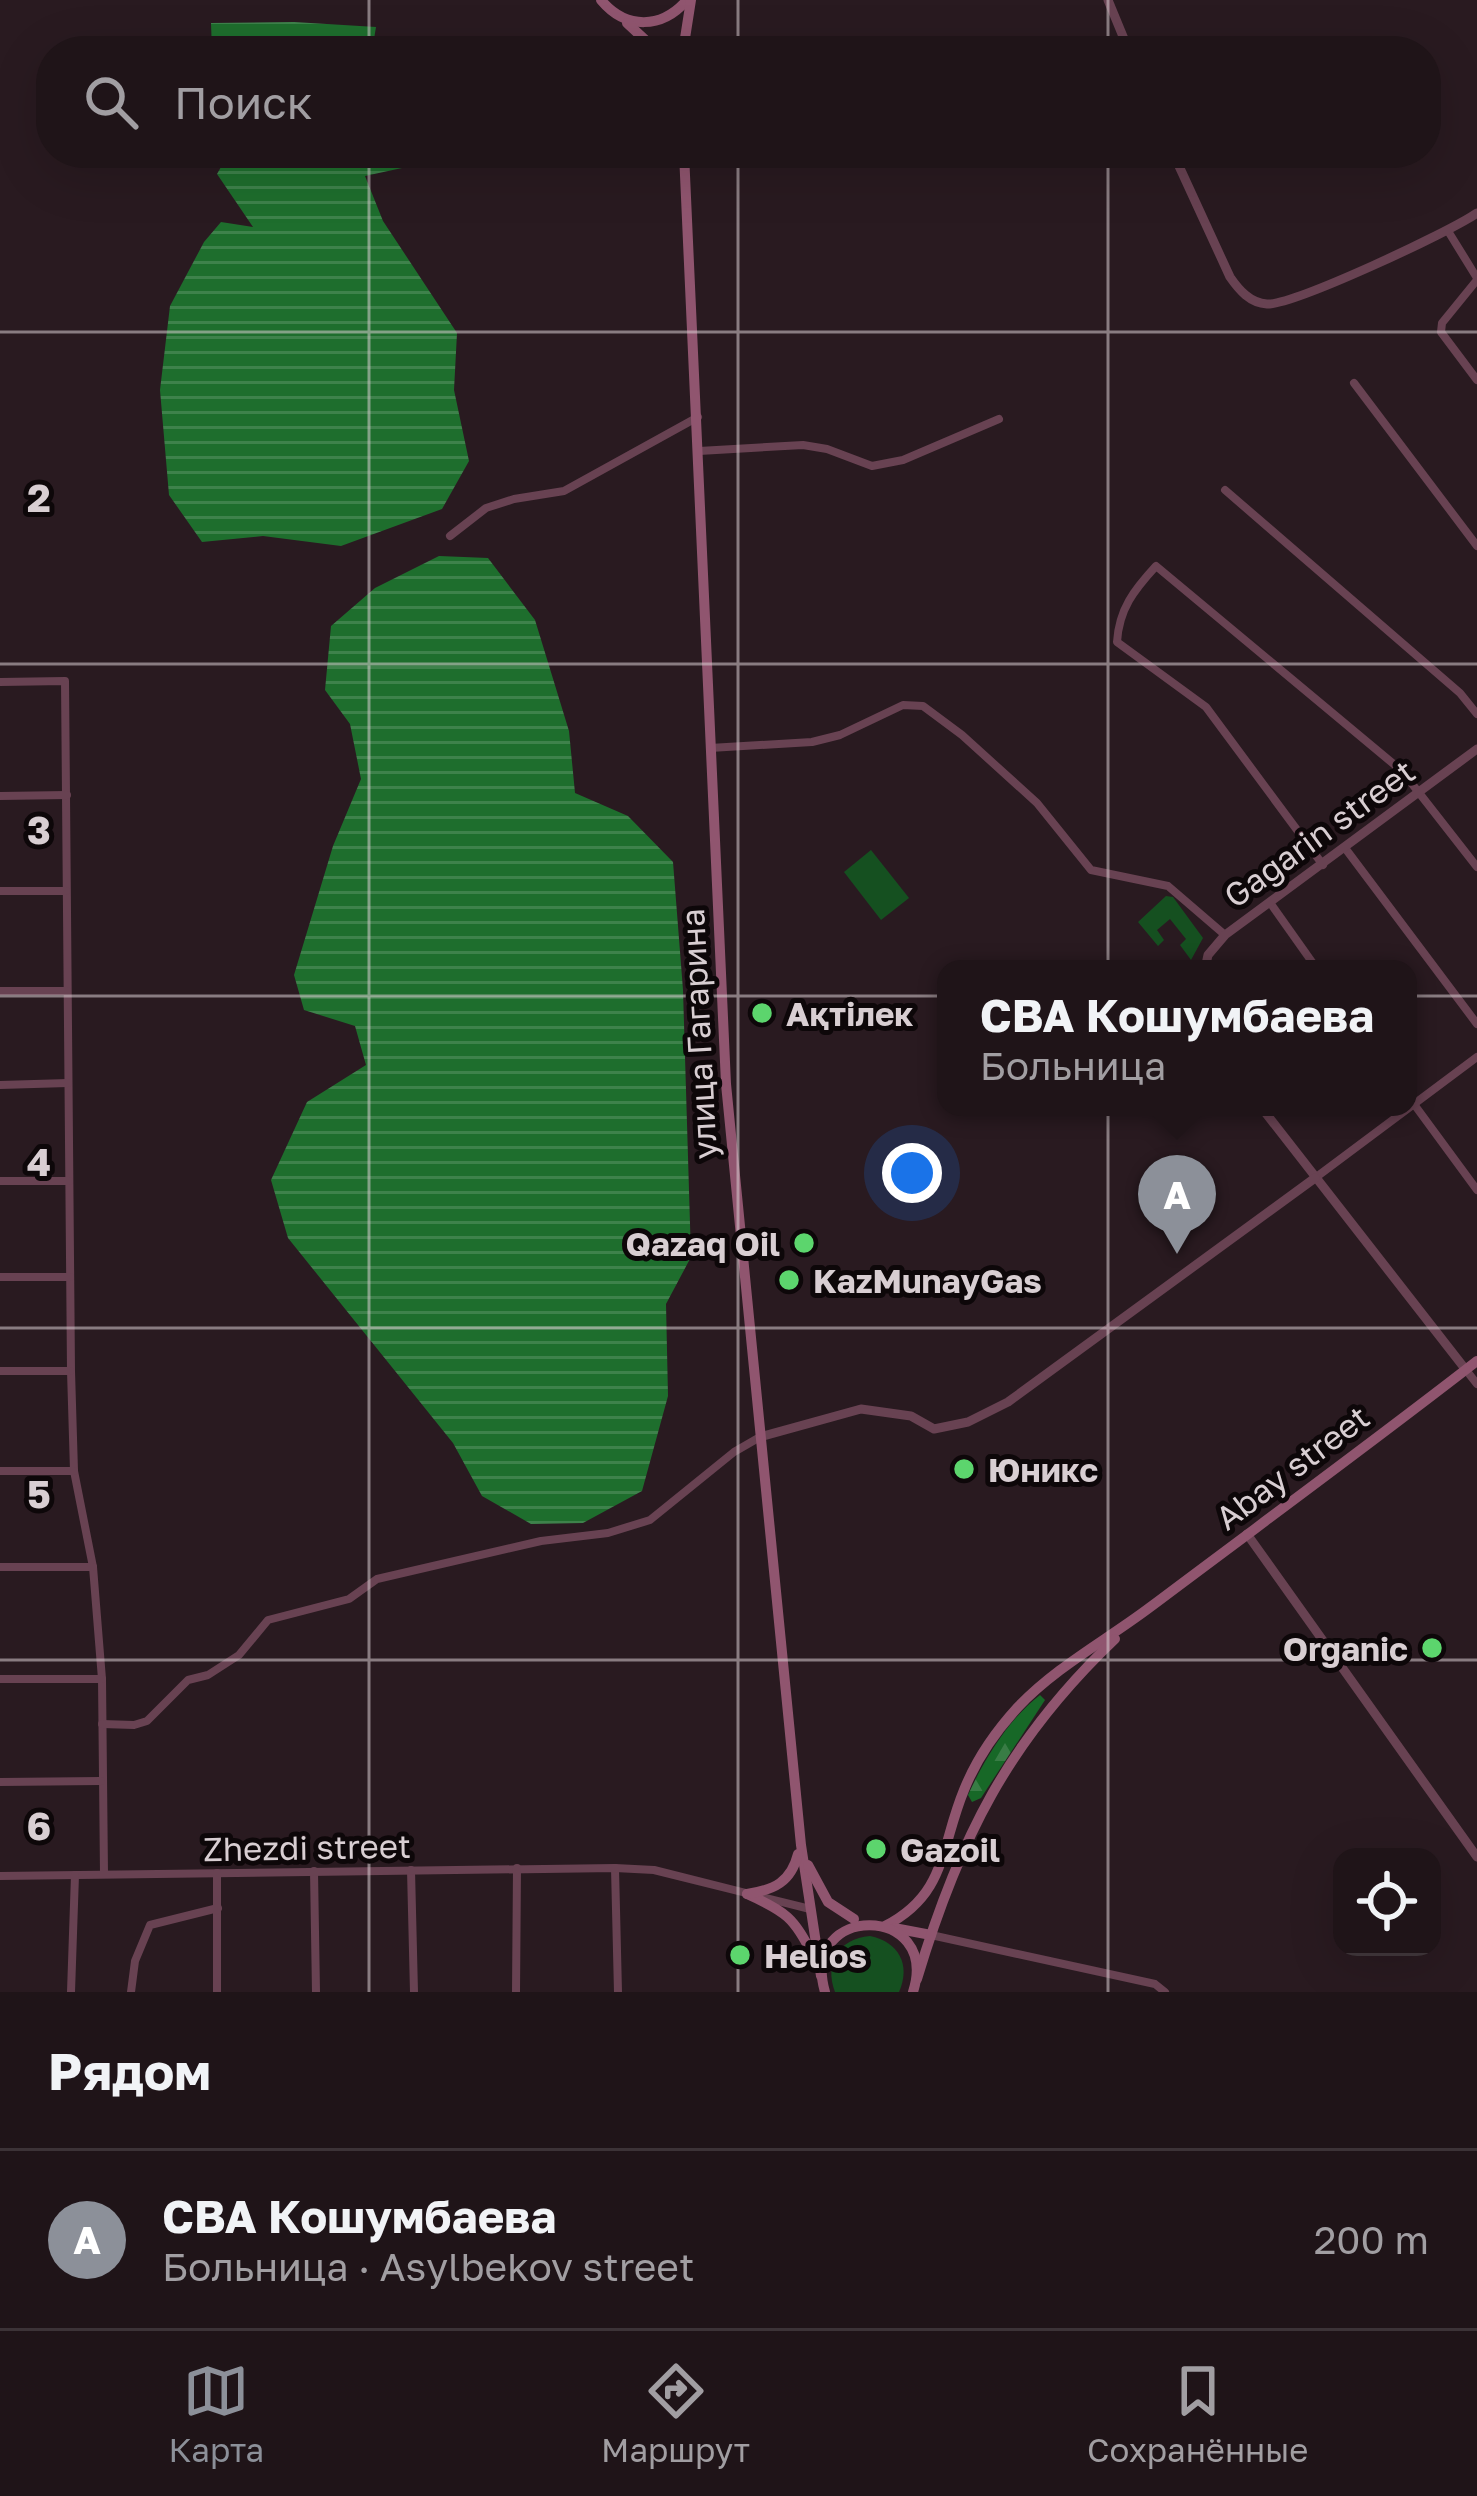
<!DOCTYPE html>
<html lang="ru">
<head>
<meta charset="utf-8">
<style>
  :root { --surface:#1f1418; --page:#271d21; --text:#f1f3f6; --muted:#a19ea2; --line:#3c3337; --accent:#8c9099 }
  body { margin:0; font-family:"Golos Text",sans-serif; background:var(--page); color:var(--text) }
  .controls { position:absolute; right:36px; bottom:36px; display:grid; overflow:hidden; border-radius:24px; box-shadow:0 12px 48px #0002 }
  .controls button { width:108px; height:108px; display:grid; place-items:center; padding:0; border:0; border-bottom:3px solid var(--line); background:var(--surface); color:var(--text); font:60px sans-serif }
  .you { position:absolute; left:912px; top:1173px; width:42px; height:42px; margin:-30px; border:9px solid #fff; border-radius:50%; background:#1a73e8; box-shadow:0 0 0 18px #1a73e833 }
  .badge { display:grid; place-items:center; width:78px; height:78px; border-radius:50%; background:var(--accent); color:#fff; font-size:39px; font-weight:700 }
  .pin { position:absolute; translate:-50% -99px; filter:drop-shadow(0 3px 6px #0008) }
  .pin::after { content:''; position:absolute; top:63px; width:42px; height:36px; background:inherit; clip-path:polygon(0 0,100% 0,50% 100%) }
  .popup { position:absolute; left:937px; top:960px; width:480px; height:156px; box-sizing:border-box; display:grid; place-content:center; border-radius:24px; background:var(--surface); filter:drop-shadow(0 3px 9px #0005); font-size:39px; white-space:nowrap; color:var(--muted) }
  .popup b { font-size:45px; color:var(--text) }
  .popup::after { content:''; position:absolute; left:50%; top:100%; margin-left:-24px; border:24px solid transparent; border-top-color:var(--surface) }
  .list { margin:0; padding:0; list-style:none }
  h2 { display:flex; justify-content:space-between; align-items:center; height:156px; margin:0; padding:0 48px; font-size:51px }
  h2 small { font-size:39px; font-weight:400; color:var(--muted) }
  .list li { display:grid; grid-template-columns:78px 1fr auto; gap:36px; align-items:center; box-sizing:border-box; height:180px; padding:0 48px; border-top:3px solid var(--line) }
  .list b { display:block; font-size:45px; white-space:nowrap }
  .list p { margin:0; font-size:39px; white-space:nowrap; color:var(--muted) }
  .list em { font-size:39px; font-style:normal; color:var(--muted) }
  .icon { flex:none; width:66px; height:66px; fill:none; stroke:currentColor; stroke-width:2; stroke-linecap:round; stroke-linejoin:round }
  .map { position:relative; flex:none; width:1477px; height:1992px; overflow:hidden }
  .search { position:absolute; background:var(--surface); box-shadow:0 12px 48px #0002; left:36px; right:36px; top:36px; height:132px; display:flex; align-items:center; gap:30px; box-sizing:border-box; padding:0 42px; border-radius:48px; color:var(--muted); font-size:45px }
  .sheet { height:336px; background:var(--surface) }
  nav { display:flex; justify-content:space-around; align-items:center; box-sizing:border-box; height:168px; border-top:3px solid var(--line); background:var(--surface); font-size:33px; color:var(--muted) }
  nav a { display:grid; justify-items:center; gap:6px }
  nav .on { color:var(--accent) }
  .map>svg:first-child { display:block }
</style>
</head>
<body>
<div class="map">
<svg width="1477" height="1992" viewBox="0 0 1477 1992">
  <defs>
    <pattern id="forest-firs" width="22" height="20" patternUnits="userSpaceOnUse" patternTransform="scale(3)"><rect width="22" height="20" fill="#176827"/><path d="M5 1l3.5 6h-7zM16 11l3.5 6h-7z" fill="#387c45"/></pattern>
    <pattern id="water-rules" width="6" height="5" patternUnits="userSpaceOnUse" patternTransform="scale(3)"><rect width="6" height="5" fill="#1e6e2d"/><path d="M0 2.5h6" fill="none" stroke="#3e824b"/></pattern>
  </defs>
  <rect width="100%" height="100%" fill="#291a20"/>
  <g fill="#155020">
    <polygon points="871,850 909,898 881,920 844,872"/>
    <polygon points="1166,896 1173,897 1203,938 1191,960 1180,945 1186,939 1170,919 1157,930 1164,940 1158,946 1138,922"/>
    <path d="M870 1936C899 1942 911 1965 899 1992H835C824 1963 838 1939 870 1936Z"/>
  </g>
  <path fill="url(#forest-firs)" d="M1040 1695 1045 1700 981 1798 972 1802 968 1795C985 1758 1008 1720 1040 1695Z"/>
  <g fill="url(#water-rules)">
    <polygon points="294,22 376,27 372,51 212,51 211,23"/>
    <polygon points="229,153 393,153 402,168 365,176 383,221 457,333 454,390 469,461 442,509 341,546 263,536 202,542 169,495 160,390 170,306 204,242 221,222 253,227 217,174"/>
    <polygon points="439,556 488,558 535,620 569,731 575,793 628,816 673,862 683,990 691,1257 666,1304 668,1396 642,1491 583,1523 531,1524 482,1496 453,1443 288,1238 271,1180 307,1102 366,1065 355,1026 304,1010 294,975 333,846 361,779 350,724 325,690 331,626 375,588"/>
  </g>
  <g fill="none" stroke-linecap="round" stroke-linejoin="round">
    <g stroke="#684252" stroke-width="8">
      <polyline points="1448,231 1477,278"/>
      <polyline points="1477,280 1442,323 1441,332 1477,380"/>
      <polyline points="1354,383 1477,546"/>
      <polyline points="699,451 803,445 827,449 872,466 903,460 999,419"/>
      <polyline points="1225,490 1460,693 1477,714"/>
      <polyline points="450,536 486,508 514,499 564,491 698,417"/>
      <polyline points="0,682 65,681 71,1371 74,1471 93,1567 102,1679 104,1874"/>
      <polyline points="710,748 812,742 840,735 903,705 923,706 962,735 1037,803 1091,870 1168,886 1225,935"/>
      <polyline points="0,796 67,795"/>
      <polyline points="1345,848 1477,1024"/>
      <path d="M1323 865 1206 707 1117 642C1119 609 1134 590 1156 566L1402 771 1477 867"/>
      <polyline points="0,891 66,891"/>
      <polyline points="1271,904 1317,969"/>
      <polyline points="0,991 67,991"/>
      <polyline points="0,1085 68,1083"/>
      <polyline points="1408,1096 1477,1190"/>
      <polyline points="1315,1178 1477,1057"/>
      <polyline points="0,1181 69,1181"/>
      <polyline points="0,1277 70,1277"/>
      <polyline points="1466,1370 1477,1384"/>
      <polyline points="0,1371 70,1371"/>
      <polyline points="0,1471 74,1471"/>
      <polyline points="0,1567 93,1567"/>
      <polyline points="0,1679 102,1679"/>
      <polyline points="102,1724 134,1725 147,1721 188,1680 208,1675 239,1655 268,1620 349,1599 377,1579 541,1541 608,1533 650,1520 734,1452 760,1437"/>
      <polyline points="0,1782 101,1781"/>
      <polyline points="615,1868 618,1992"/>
      <polyline points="411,1870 414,1992"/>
      <polyline points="314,1871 316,1992"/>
      <polyline points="0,1876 615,1868 654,1870 810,1909"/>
      <polyline points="931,1935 1155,1984 1165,1992"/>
      <polyline points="71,1992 75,1875"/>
      <polyline points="131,1992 135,1961 150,1925 218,1908"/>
      <polyline points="217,1992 217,1873"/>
      <polyline points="516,1992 517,1868"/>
    </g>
    <g stroke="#684252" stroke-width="9">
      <polyline points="1108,0 1129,51"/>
      <path d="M1173 153 1230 277C1239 290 1250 303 1267 304 1294 305 1450 232 1477 213"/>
      <polyline points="1205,969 1208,955 1225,935 1477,749"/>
      <polyline points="1261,1107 1466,1370"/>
      <polyline points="760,1437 861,1409 911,1416 934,1429 968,1422 1008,1402 1315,1178"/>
      <polyline points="1247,1534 1477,1857"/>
    </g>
    <g stroke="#90556f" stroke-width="10">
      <path d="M601 0C626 30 662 29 687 0"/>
      <polyline points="627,23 657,51"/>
      <polyline points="683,51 691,0"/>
      <polyline points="684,153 726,1084 801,1845 821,1976"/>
      <polyline points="808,1865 828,1902 854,1919"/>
      <path d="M747 1894C785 1911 795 1918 813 1956"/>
      <path d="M747 1894C774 1890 791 1882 798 1854"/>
      <path d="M885 1926C947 1894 940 1848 964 1790 976 1760 996 1731 1018 1707 1056 1667 1105 1641 1149 1608 1258 1526 1369 1445 1477 1361"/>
      <polyline points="894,1928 931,1935"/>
      <path d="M917 1979C959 1839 1008 1741 1115 1639"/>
      <path d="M825 1992C799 1902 941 1904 913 1992"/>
    </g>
  </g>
  <path fill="none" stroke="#d8ced2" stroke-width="3" stroke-opacity="0.55" d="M369 0V51M738 0V51M1108 0V51M369 153V1992M738 153V1992M1108 153V1992M0 332H1477M0 664H1477M0 996H1477M0 1328H1477M0 1660H1477"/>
  <g fill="#5cd56d" stroke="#0d0709" stroke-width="4.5">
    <circle cx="762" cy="1013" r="12"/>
    <circle cx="804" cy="1243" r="12"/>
    <circle cx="789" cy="1280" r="12"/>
    <circle cx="964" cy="1469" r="12"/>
    <circle cx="1432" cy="1648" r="12"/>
    <circle cx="876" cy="1849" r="12"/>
    <circle cx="740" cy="1955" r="12"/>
  </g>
  <g text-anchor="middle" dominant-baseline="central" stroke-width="10" stroke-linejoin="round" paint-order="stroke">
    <g font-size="33" fill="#d8ced2" stroke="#0d0709">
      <text transform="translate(1319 833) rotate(-36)">Gagarin street</text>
      <text transform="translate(698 1034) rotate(-93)">улица Гагарина</text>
      <text transform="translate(1292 1467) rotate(-37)">Abay street</text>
      <text transform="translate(307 1847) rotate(-1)">Zhezdi street</text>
    </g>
    <g font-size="33" font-weight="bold" fill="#d8ced2" stroke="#0d0709" text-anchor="start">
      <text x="786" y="1013">Ақтілек</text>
      <text x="780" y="1243" text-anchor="end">Qazaq Oil</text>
      <text x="813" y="1280">KazMunayGas</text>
      <text x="988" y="1469">Юникс</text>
      <text x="1408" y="1648" text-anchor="end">Organic</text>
      <text x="900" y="1849">Gazoil</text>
      <text x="764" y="1955">Helios</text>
    </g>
  </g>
  <g font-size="39" text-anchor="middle" font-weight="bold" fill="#d8ced2" stroke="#0d0709" stroke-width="10" stroke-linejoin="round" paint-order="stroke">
    <text x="39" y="512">2</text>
    <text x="39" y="844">3</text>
    <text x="39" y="1176">4</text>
    <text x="39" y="1508">5</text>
    <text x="39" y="1840">6</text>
  </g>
</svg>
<div class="controls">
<button><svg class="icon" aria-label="locate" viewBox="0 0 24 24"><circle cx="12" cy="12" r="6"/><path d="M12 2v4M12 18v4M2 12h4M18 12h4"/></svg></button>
</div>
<div class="you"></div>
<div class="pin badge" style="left:1177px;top:1254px">A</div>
<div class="popup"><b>СВА Кошумбаева</b>Больница</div>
<div class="search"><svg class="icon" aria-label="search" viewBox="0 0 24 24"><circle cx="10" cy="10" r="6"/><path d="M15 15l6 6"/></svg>Поиск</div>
</div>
<section class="sheet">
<h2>Рядом<small></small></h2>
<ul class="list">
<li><span class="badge">A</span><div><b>СВА Кошумбаева</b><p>Больница · Asylbekov street</p></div><em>200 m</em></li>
</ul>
</section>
<nav>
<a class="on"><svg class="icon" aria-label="map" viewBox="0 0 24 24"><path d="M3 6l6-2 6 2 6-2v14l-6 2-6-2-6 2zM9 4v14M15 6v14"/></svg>Карта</a>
<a><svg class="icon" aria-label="directions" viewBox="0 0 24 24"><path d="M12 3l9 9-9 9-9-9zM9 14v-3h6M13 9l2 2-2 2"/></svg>Маршрут</a>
<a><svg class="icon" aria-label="saved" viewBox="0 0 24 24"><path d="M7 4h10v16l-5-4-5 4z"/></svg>Сохранённые</a>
</nav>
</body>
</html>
